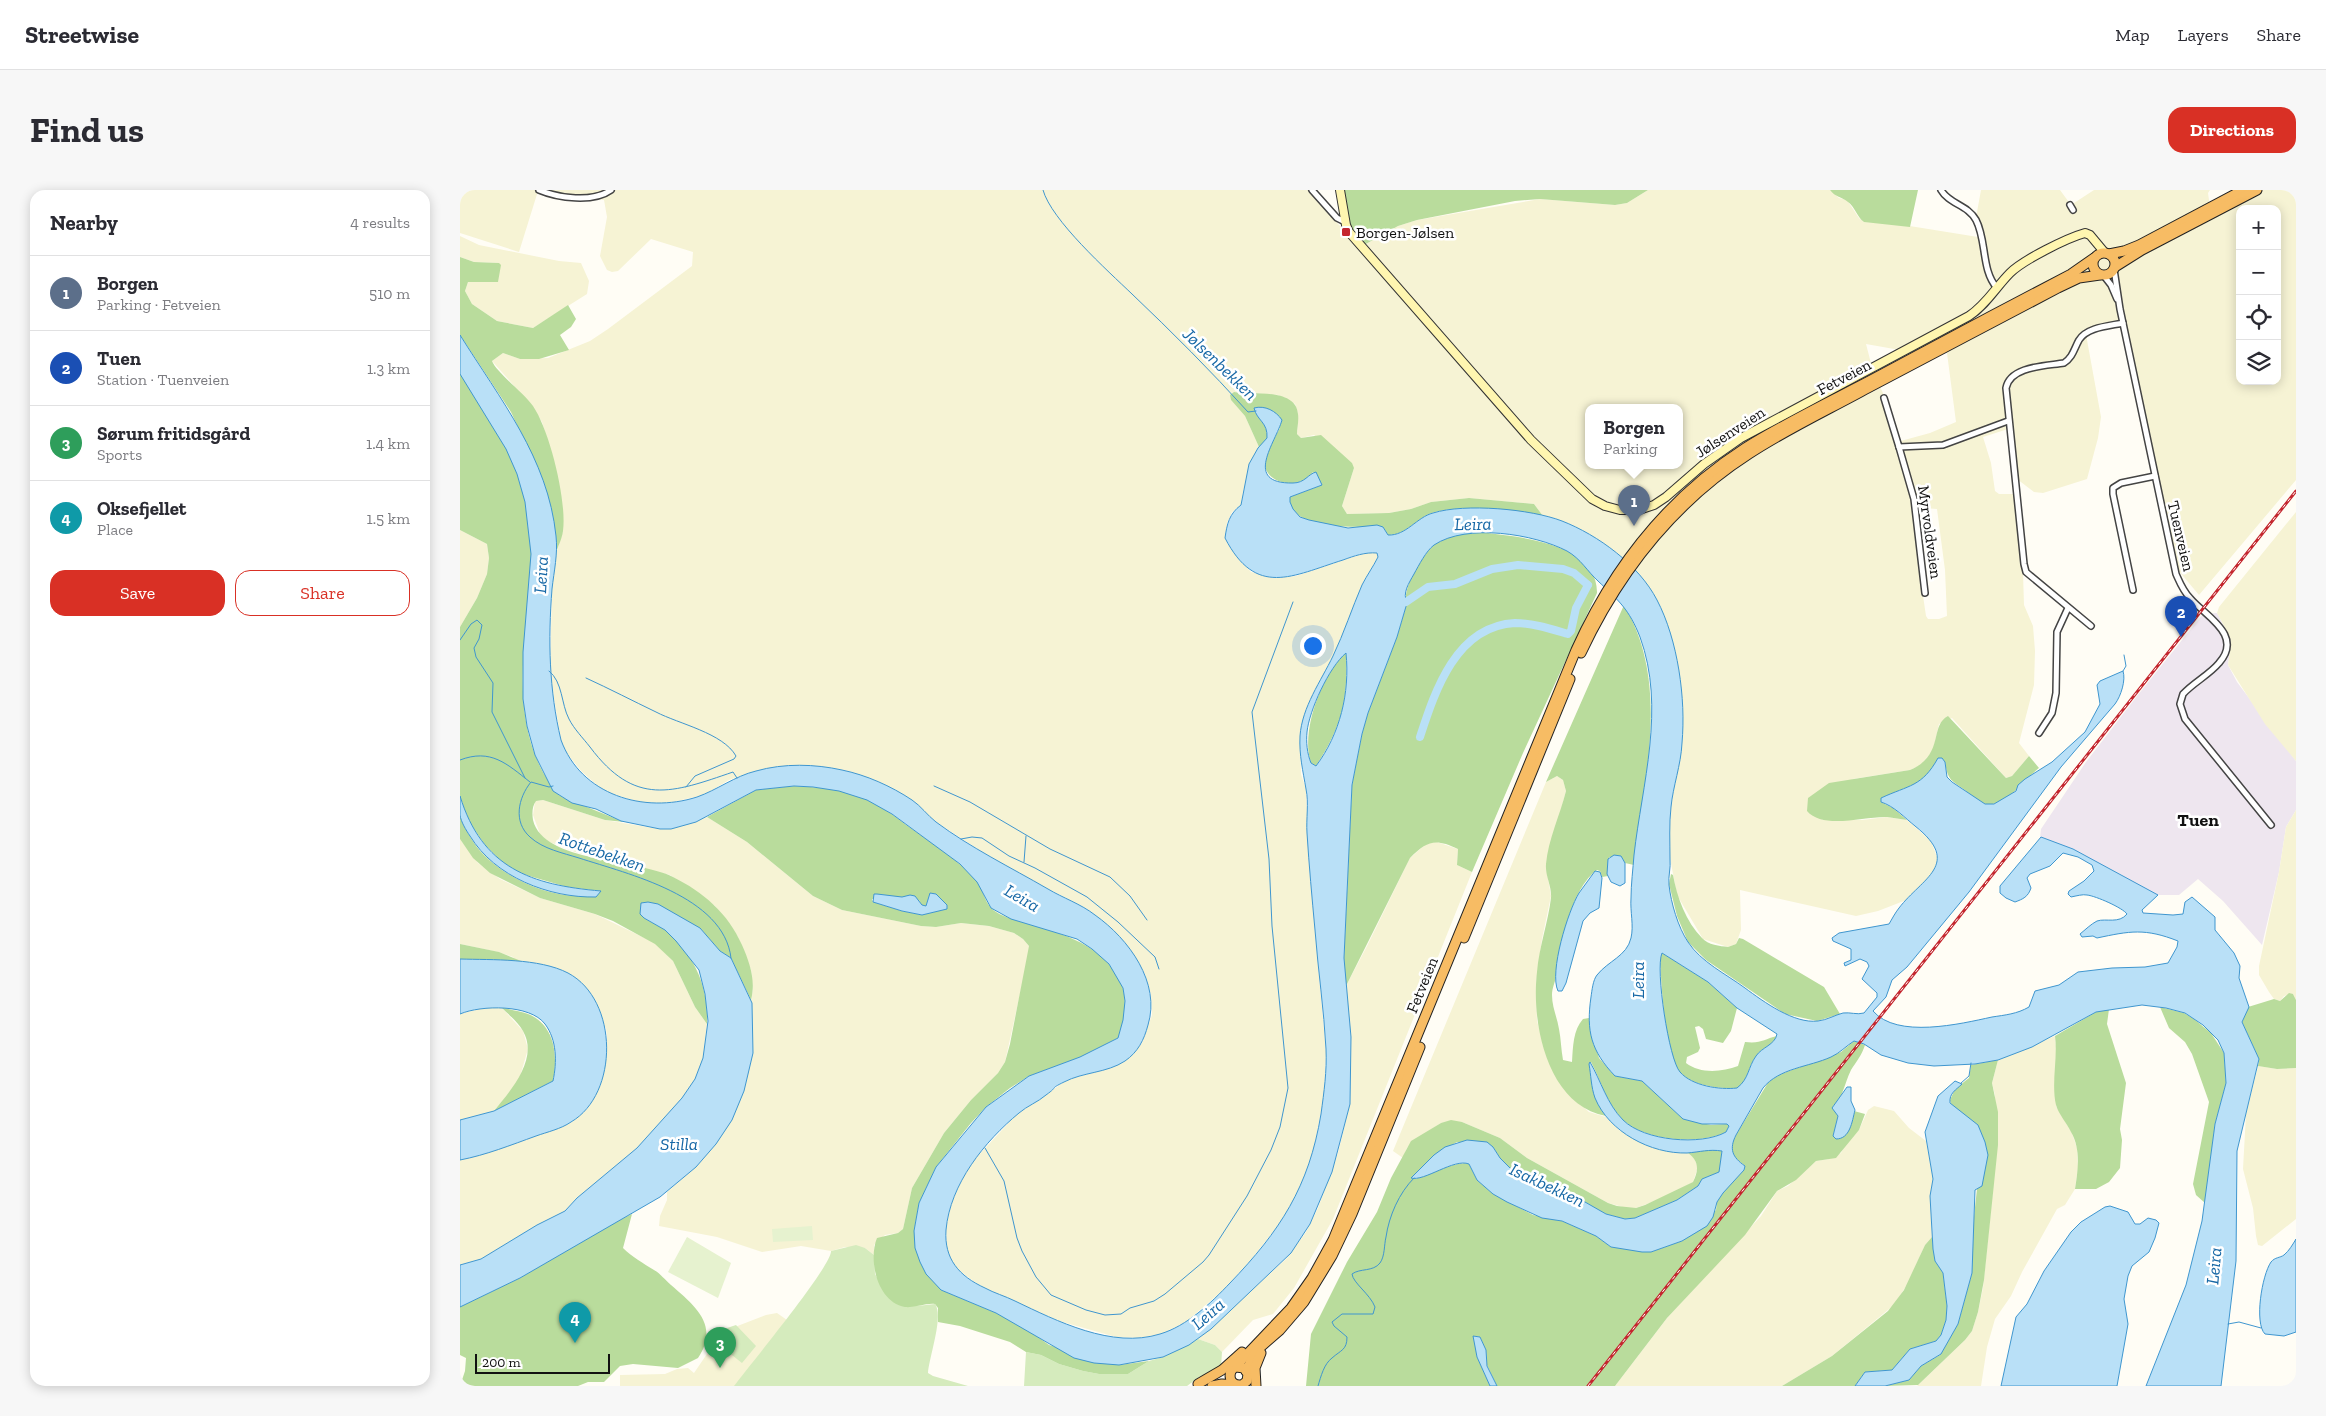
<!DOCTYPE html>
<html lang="en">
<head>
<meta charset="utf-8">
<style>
  :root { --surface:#fff; --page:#f7f7f7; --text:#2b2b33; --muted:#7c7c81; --line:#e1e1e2; --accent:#d93025 }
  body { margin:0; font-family:"Zilla Slab",serif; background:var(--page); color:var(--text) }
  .controls { position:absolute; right:15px; top:15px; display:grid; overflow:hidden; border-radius:10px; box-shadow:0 2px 12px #0003 }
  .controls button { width:45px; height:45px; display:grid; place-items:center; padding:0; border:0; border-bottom:1px solid var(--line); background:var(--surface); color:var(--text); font:25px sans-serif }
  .scale { position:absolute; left:15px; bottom:12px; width:135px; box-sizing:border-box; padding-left:5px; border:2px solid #111; border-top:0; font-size:14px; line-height:18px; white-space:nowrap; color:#111; -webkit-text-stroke:4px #fff; paint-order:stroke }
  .you { position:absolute; left:852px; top:455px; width:18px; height:18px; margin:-12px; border:4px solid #fff; border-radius:50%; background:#1a73e8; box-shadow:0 0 0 8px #1a73e833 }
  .badge { display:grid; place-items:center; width:32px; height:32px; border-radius:50%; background:var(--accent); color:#fff; font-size:16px; font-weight:700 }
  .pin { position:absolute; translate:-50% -41px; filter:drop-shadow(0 1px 2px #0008) }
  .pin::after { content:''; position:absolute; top:26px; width:18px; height:15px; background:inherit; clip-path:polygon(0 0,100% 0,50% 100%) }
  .popup { position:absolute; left:1125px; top:214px; width:98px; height:65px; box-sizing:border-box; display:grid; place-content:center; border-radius:10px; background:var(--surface); filter:drop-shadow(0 1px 4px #0005); font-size:16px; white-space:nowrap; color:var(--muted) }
  .popup b { font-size:19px; color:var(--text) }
  .popup::after { content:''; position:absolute; left:50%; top:100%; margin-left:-10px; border:10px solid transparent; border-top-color:var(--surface) }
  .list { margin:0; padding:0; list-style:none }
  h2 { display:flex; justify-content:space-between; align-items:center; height:65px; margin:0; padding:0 20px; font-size:21px }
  h2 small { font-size:16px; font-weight:400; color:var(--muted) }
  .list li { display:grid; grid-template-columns:32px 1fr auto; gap:15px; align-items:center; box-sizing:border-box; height:75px; padding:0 20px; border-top:1px solid var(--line) }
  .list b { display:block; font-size:19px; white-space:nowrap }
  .list p { margin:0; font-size:16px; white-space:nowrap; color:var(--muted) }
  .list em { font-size:16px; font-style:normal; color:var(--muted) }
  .actions { display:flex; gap:10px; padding:15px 20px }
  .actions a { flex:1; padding:11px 0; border:1px solid var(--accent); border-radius:15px; text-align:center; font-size:18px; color:var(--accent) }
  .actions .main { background:var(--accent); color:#fff }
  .icon { flex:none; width:28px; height:28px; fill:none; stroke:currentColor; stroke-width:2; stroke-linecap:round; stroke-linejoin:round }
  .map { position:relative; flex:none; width:1836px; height:1196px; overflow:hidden; border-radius:15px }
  header { display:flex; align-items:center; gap:30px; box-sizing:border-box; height:70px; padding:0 25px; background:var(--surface); border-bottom:1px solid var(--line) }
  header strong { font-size:24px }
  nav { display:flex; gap:28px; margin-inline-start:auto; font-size:18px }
  .intro { display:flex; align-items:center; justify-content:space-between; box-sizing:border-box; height:120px; padding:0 30px }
  h1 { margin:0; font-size:35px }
  .button { padding:12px 22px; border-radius:15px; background:var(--accent); color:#fff; font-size:18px; font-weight:700 }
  main { display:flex; gap:30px; padding:0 30px }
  aside { flex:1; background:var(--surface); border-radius:15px; box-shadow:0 2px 12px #0003 }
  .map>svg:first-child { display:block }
</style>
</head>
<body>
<header>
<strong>Streetwise</strong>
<nav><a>Map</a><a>Layers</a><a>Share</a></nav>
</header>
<div class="intro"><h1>Find us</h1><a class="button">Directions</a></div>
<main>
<aside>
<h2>Nearby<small>4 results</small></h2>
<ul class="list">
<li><span class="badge" style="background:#5c6f8a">1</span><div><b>Borgen</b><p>Parking · Fetveien</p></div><em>510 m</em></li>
<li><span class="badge" style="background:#1a4fb4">2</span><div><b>Tuen</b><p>Station · Tuenveien</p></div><em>1.3 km</em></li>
<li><span class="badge" style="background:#2e9e5b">3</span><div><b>Sørum fritidsgård</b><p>Sports</p></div><em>1.4 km</em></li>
<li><span class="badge" style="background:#0f9aa8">4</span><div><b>Oksefjellet</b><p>Place</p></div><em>1.5 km</em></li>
</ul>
<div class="actions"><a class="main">Save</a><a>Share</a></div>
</aside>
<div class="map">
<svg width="1836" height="1196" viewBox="0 0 1836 1196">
  <rect width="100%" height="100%" fill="#fffdf5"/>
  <polygon fill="#eee6ef" points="1757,423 1769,445 1771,453 1768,475 1777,492 1836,571 1836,620 1826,637 1819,682 1802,755 1763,711 1738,689 1719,705 1696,705 1613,659 1580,648 1581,639 1626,572 1677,506 1743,424"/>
  <g fill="#f6f3d4" fill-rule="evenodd">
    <path d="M0 0H850L879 35 904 55 938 36 957 30 1080 9 1155 15 1167 13 1188 0H1370L1379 8 1387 10 1399 28 1404 32 1431 33 1518 47 1517 22 1521 0H1600L1611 15 1634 0H1750L1748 3 1751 24 1803 0H1836V290L1739 405 1718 380 1665 129 1625 139 1641 227 1638 248 1627 289 1583 303 1574 302 1557 289 1548 239 1523 247 1531 273 1535 301 1539 304H1559L1561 317 1564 415 1573 436 1575 461 1574 495 1559 553 1569 566 1552 586 1546 588 1492 528 1479 534 1473 561 1461 575 1450 580 1393 589 1362 630H1402L1426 627 1447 630 1471 651 1477 667V673L1470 688 1449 709 1418 721 1396 726 1280 700 1281 740 1276 754 1268 757 1243 749 1217 705 1210 668V636L1211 616 1222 554 1223 521 1221 496 1217 473 1196 408 1173 379 1136 348 1101 331 1083 326 1074 314 1009 308 971 312 951 319 929 323 887 324 882 316 894 278 854 245 841 248 837 244 838 223 835 214 818 205 774 202 771 210 785 226 799 257 783 301 781 315 772 322 767 333 765 348 777 367 791 382 814 388 836 386 899 365 912 362 917 363 918 367 904 390 877 458 857 498 842 531 840 547 841 584 846 599 849 676 866 862 864 906 853 963 841 996 824 1028 790 1071 761 1102 726 1132 701 1144 679 1148 656 1147 599 1131 520 1096 497 1079 491 1072 487 1061 486 1037 492 1011 505 984 515 969 555 926 607 890 653 877 665 871 682 853 692 825 691 805 685 784 665 754 627 719 547 678 476 632 448 608 423 594 388 581 348 575 299 580 269 590 244 605 199 615 187 614 145 602 122 582 104 560 101 550 90 484 92 397 96 364 103 341 95 276 82 232 72 216 32 171 43 163 60 169 88 168 130 151 148 139 232 76 233 62 191 49 158 81 152 82 147 80 140 66 147 27 144 10 78 1 59 62 0 43ZM1780 19H1817V191H1780ZM1406 154 1451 162 1472 164 1487 163 1496 232 1470 243 1437 252 1427 212 1413 181ZM1129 217H1219V275H1129ZM1464 318 1477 319 1485 380 1487 426 1479 429H1468L1466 426 1457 365 1453 323Z"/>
    <polygon points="0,46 19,55 99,71 121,73 129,91 127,104 73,138 37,131 12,114 5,101 8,92 38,92 39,73 14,72 0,67"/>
    <polygon points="1836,322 1836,571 1805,534 1768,475 1771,453 1769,445 1757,423 1759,417"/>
    <polygon points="0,340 27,354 29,368 27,384 17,408 0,437"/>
    <polygon points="1097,586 1103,590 1106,601 1086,676 1091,706 1082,749 1076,793 1077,831 1087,867 1105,900 1129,922 1146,927 1159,940 1192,957 1228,963 1234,968 1238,977 1233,992 1203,1008 1176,1018 1166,1018 1148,1013 1067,968 1040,948 1002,932 981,933 961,946 947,958 943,968 933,961 1086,592"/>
    <polygon points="83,610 145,630 193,638 211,639 247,627 287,652 353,706 382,720 461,736 476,737 501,733 529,736 554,743 563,749 569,756 569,763 545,872 538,883 511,910 484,943 452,998 443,1039 438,1043 425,1045 414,1055 414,1065 405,1058 385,1057 371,1061 341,1056 302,1062 257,1047 199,1036 200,1026 207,1010 207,1002 236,977 256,954 284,901 293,863 291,810 293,800 291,780 278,747 255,716 210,685 115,662 87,651 80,644 73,625 75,611"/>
    <polygon points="1836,620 1836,810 1833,804 1824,806 1820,811 1814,809 1809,802 1799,785 1799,776 1819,682 1826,637"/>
    <polygon points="0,649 18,673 40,689 80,708 135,724 195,753 213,771 235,817 247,834 243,868 235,889 222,908 177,958 117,1008 105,1021 77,1035 21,1069 0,1075 0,970 66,950 112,932 128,918 143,884 147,861 147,847 146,838 79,775 56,771 53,767 38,762 0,754"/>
    <polygon points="977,652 998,659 997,675 1012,682 873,1029 834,1098 813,1124 793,1130 762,1162 755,1155 738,1149 826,1069 846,1042 858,1018 878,963 890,914 891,847 885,794 887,794 907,756 950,668 967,653"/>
    <polygon points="27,817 41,817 63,841 68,859 59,890 34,921 0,930 0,824"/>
    <polygon points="1595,846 1597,867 1596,916 1612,943 1617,958 1618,978 1615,999 1605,1015 1597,1019 1562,1082 1551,1106 1535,1129 1527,1157 1521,1196 1457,1196 1505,1150 1512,1141 1518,1122 1523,1098 1533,998 1535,905 1532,893 1538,870"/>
    <polygon points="1798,876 1817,879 1836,878 1836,1029 1802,1056 1798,1055 1796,1046 1793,1018 1783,979 1786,924"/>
    <polygon points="1414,916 1434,921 1449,938 1466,951 1473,989 1470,1006 1472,1047 1465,1055 1448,1093 1434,1115 1372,1166 1322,1196 1155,1196 1207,1128 1301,1026 1317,1001 1328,996 1356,971 1369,969 1381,963 1385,955 1399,940 1408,920"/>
    <polygon points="317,1123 327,1130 275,1196 160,1196 160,1185 205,1184 217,1179 228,1178 234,1183 262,1142 306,1125"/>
  </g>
  <g fill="#d5ebbd">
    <path d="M396 1055 405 1058 414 1065 415 1084 427 1105 457 1116 475 1114C484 1126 469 1167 468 1183L473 1186 508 1196H274C288 1177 372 1076 371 1061Z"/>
    <polygon points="276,1135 296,1156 282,1173 258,1154 253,1148 264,1139"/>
    <polygon points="738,1149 755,1155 762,1162 761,1177 739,1187 727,1196 564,1196 566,1162 581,1165 599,1174 623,1181 639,1184 668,1184 689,1171 703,1167"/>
  </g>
  <g fill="#b9dc9c" fill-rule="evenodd">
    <polygon points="881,0 1188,0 1167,13 1155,15 1080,9 1055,11 957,30 938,36 904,55 885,40"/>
    <path d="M1370 0H1458L1450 37 1404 32C1397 27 1395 17 1388 12 1382 7 1375 7 1370 0Z"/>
    <path d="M0 67 14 72 39 73 41 75 38 92H8L5 101 12 114 37 131 73 138 108 115 116 129 111 137 100 145 109 160 79 169H60L43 163 32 171C36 182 64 203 73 216 90 241 107 311 103 341 102 349 98 356 96 363V347L85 296 51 222 0 145Z"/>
    <path d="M0 184C27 221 57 266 65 312 70 337 73 364 70 391 65 454 51 525 84 584 90 593 93 601 102 607L164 632 145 630 83 610 76 611C72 616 72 624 73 630 83 673 179 669 213 687 243 702 268 723 282 755 290 773 296 791 291 810L271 768 260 761 240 738 180 724C187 732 198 734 206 741 234 763 249 798 247 834L235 817 213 771 195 754 153 731 135 724 80 708 30 683 13 668 0 649V626C6 640 13 654 24 665 47 688 85 706 118 706 125 706 133 703 140 701L107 697 59 683 42 672 25 655 12 636 3 617 0 606V437L17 408 27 384 29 368 27 354 0 340Z"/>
    <path d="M774 202C793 205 836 198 838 224 839 231 837 238 837 244L841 248 861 245 892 273 894 278 882 316 887 324 929 323 951 319 971 312 1009 308 1074 314 1083 326C1047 321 1011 314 975 322 958 326 946 346 928 345L923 337C902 337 826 341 830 307L862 295 853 282C843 298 811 297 805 277 802 265 814 249 820 238L794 218C797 231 813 236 806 252L799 257 785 226 771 210 770 205Z"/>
    <path d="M1020 342C1057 347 1138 352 1137 403L1063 563 1012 682 997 675 998 659C975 648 967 651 950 668L887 794H885L884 768 892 595 902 544 908 523 937 447 947 413C941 400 962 367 972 357 975 353 984 349 989 347 999 343 1010 343 1020 342Z"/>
    <path d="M1164 415C1204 483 1190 559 1180 634 1178 648 1175 661 1174 675L1165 673 1162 668 1149 667 1148 686 1142 687 1140 681 1137 680C1111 698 1100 756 1096 786 1095 793 1092 798 1092 805 1092 817 1097 827 1099 839 1101 849 1101 859 1103 870L1112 872C1113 857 1113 840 1123 829L1129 828 1139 868 1155 886 1182 891 1223 929 1251 935 1267 934 1269 936 1266 942C1241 955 1184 951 1163 930 1147 914 1141 891 1131 872L1129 874C1132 891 1136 912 1146 926 1087 915 1071 833 1077 782 1079 757 1088 733 1091 708 1092 696 1085 686 1086 674 1088 650 1100 625 1106 601L1103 590 1097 586 1086 592Z"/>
    <path d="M886 463C888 511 882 535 856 576L851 573C840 541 862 484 886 463Z"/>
    <path d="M1488 526 1546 588 1552 586 1569 566 1579 578C1566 588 1545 618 1526 614 1519 613 1511 605 1506 601 1492 590 1488 592 1485 572L1471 580 1460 592 1421 608V612L1433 618 1447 630C1440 629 1434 628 1427 627 1405 626 1363 640 1347 621L1348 608 1369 593 1450 580C1485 565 1469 536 1488 526Z"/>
    <path d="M334 596C356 597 377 599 397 605 418 612 435 627 452 639 475 655 498 670 517 691 523 699 524 710 531 718 539 726 555 730 565 733 603 744 643 754 661 793 668 810 665 832 658 848L621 867 569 886 550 898 526 917 511 933 476 977 459 1013 454 1041 481 1100 536 1123 567 1139 589 1155 659 1175 689 1171 668 1184H639L623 1181 599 1174 581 1165 566 1162 550 1152 500 1136 478 1132V1118L475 1114C465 1113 455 1118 445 1117 417 1112 408 1070 417 1048L438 1043 443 1039 452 998 484 943 511 910 538 883 545 872 550 854 569 756 563 749 554 743 529 736 501 733 476 737 461 736 382 720 353 706 287 652 247 627 296 600ZM470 703 476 704 487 715V718L462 725 442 721 413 712 412 709 445 707 459 710 461 715 466 716Z"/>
    <path d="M1211 684 1213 685C1217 707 1226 732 1242 748 1248 755 1260 756 1268 757L1276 754 1279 748 1283 749 1364 797 1380 824 1357 831 1325 824 1246 770 1228 752 1217 726 1209 694Z"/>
    <polygon points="0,754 39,762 66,773 0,769"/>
    <path d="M1202 763 1248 792 1277 818 1271 841 1263 853 1246 849 1243 839 1239 836 1235 837 1240 858 1238 862 1227 867 1226 873C1240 884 1262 882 1278 876L1285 852C1301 854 1304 849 1317 846 1313 855 1305 856 1299 863 1288 873 1290 888 1278 898 1260 899 1232 896 1220 882 1205 866 1201 790 1200 767Z"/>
    <polygon points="1829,803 1833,804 1836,810 1836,878 1817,879 1798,876 1799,869 1782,832 1788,817 1814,809 1820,811"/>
    <path d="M41 817C50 820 60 821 68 824 95 835 98 865 93 891L34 921C51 900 79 869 63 841 58 832 48 824 41 817Z"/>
    <polygon points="1700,817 1724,823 1734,829 1751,843 1764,863 1766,893 1755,934 1745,1013 1736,1005 1733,994 1749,912 1732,864 1725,852 1709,838"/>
    <path d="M1649 819 1647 834 1666 893 1660 939 1662 950 1660 978 1649 992 1636 999H1615C1618 980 1621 959 1611 942 1607 933 1599 925 1596 915 1591 893 1598 868 1595 846L1636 822Z"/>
    <path d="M1394 851 1405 855C1402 865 1396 872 1391 880 1384 894 1384 906 1373 916L1378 926 1373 946 1392 931 1394 921 1405 924 1399 940 1376 968 1356 971 1336 990 1317 1001 1285 1045 1207 1128 1155 1196H1037L1027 1175 1026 1160 1020 1147 1014 1146 1017 1167 1030 1196H846L851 1144 887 1072 917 1022 931 988 951 951 981 933 991 930 1002 932 1040 948 1067 968 1148 1013 1157 1016 1176 1018 1185 1015 1233 992C1239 980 1239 971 1228 963L1246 959 1262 961 1260 982 1242 989 1238 996 1217 1010 1175 1028 1165 1029 1146 1024 1109 1004 1050 978 1040 968 1033 957 997 952 974 965 952 988 955 989C968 985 998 970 1009 974L1017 990 1033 1004 1073 1025 1102 1031 1136 1046 1151 1057 1191 1062 1222 1051 1256 1020 1257 1012 1267 997 1284 980 1285 976 1272 965V953L1276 945 1309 891 1321 884 1381 862Z"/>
    <polygon points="1538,870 1532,893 1538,922 1538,955 1524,1090 1518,1122 1512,1141 1505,1150 1458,1195 1425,1196 1449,1190 1461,1176 1480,1165 1498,1134 1512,1083 1512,1045 1517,999 1490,910 1495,899 1509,888 1511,875"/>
    <path d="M172 1024 163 1058C172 1067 183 1073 194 1080 201 1084 205 1090 211 1095 235 1116 260 1135 238 1168L218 1178 173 1174 160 1176 144 1192H128L118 1196H0L5 1181 6 1168 0 1165V1117L60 1088 149 1035Z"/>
    <polygon points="1472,1047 1475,1071 1483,1083 1487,1116 1486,1130 1481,1145 1476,1151 1450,1159 1432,1180 1405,1182 1395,1196 1322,1196 1372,1166 1428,1121 1444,1100 1465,1055"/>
  </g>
  <g fill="#e6f2cf">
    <polygon points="352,1036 353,1050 313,1052 312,1039"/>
    <polygon points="227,1047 271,1073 258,1108 208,1082"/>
  </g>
  <g fill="#b9e0f7" stroke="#3f96cf" fill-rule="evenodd">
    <path d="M0 145C40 209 88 268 96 346 98 364 94 381 92 399 88 450 89 500 101 550 121 605 184 624 237 607 257 600 275 586 296 581 324 573 355 574 382 580 406 585 431 596 452 610 461 616 467 625 476 632 511 658 550 677 588 699 603 708 621 714 635 725 669 749 701 793 688 835 684 850 678 862 665 871 647 883 623 882 604 892 588 900 600 895 586 905 578 912 567 916 559 923 525 951 490 994 486 1040 484 1069 499 1086 525 1098 534 1103 545 1106 555 1111 597 1131 652 1159 700 1144 727 1136 751 1113 770 1093 820 1041 849 997 861 924 864 902 867 881 866 859 864 820 858 780 855 740 852 708 849 675 847 643 846 629 849 613 846 599 843 581 839 565 840 546 842 517 861 491 873 466 884 443 892 418 902 395 907 385 913 377 918 367L917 363C905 362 894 366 883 370 832 386 796 408 765 348 767 334 769 324 781 315L789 274 798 258 807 248C808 232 797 231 794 218 805 215 816 221 822 230 816 252 782 294 833 293 845 293 848 284 856 282L862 295 830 307V312L833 319 840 327 849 330 888 338 917 335 923 337 928 345C946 346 957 327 973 323 1005 313 1071 319 1102 331 1138 345 1179 375 1197 410 1218 450 1226 509 1222 553 1221 575 1213 596 1211 617 1209 634 1210 652 1210 669 1211 678 1208 686 1209 695 1211 713 1218 737 1228 752 1241 772 1266 784 1285 798 1304 812 1334 834 1358 831 1367 830 1375 825 1383 823 1390 822 1397 825 1404 823L1417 807V803L1402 789 1409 776 1407 772 1400 769 1385 776 1384 773 1391 770V759L1373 751 1372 748 1379 743 1429 734C1432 729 1435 723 1439 718 1462 688 1503 674 1455 636 1445 628 1434 616 1421 612V608C1449 595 1462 597 1478 568H1482L1485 572 1487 587 1492 592 1525 614H1534L1556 601 1558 595 1565 589 1592 572 1625 542 1640 514 1637 495 1640 491 1663 481C1666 490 1661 506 1655 514L1601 577 1509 702 1447 777 1432 790 1426 807 1413 821C1437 849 1500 834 1532 827 1545 825 1557 824 1569 817L1575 801 1599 795 1618 782 1652 778 1685 777 1708 773 1717 757 1718 751C1685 738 1670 741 1637 748L1633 746 1622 747 1620 744C1625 740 1631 734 1637 731 1646 728 1659 734 1667 724 1663 718 1636 706 1627 705 1623 704 1616 706 1611 707L1608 704 1609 701 1624 691 1634 681 1632 675 1618 667 1603 663 1590 676 1570 684 1567 688 1571 698C1568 707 1563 709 1555 712L1546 708 1540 703V696L1581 647 1613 659 1698 705 1682 720 1683 723 1713 725 1723 724 1725 712 1732 707 1755 727V740L1774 763 1780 776 1779 788 1789 817 1782 832 1799 869 1777 961 1776 1071 1761 1196H1686L1726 1095 1742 1031 1755 934 1766 893 1764 863 1758 850 1743 835 1725 823 1706 818 1682 815 1636 822 1572 857 1538 870 1515 874 1474 876 1448 873 1421 865 1404 854 1394 851C1386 856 1380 863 1371 867 1349 877 1319 878 1303 898L1276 945C1269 959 1272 967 1285 976L1284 980 1263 1003 1257 1012 1253 1027 1247 1036 1222 1051 1191 1062H1182L1151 1057 1136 1046 1102 1031 1082 1028 1047 1012 1033 1004 1017 990 1009 974C994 968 964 992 951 988L974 965 985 957 1007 950 1027 952 1033 957 1040 968 1050 978 1118 1008 1146 1024 1165 1029 1175 1028 1217 1010 1238 996 1242 989 1259 982 1262 961C1249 959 1240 962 1227 963 1191 964 1149 942 1135 908 1131 897 1131 885 1129 874L1130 872C1141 891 1147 914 1163 930 1184 951 1241 956 1266 942L1269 936 1267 934H1242L1223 929 1182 891 1155 886C1131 861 1126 841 1131 807 1132 800 1133 790 1137 785 1148 771 1167 766 1171 748 1174 735 1170 722 1171 708 1171 694 1173 679 1174 665 1182 594 1206 518 1180 447 1169 419 1159 411 1138 391 1127 381 1121 369 1107 361 1074 344 1007 333 974 355 966 361 959 375 954 384 949 393 942 403 947 413L937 447 908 523 902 544 892 595 884 768 891 847 890 914 872 982 850 1034 831 1063 751 1139 729 1155 703 1167 659 1175 634 1173 614 1168 536 1123 481 1100 466 1084 460 1072 455 1058 454 1041 459 1013 476 977 526 917 569 886 620 867 658 848 663 830 665 811 663 798 649 774 632 759 617 749 551 729 531 718 517 692 500 674 432 624 407 610 379 601 353 597 334 596 296 600 236 632 211 639H200L161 631 136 619 112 613 93 601 75 565 67 536 63 509V462L71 364 65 312 57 284 46 259 0 184ZM886 463C890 503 880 544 856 576L851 573C847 563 846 552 847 542 849 521 869 477 886 463ZM1202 763 1248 792 1277 818 1317 844C1315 855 1302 857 1296 866 1288 877 1289 889 1277 898 1260 900 1232 896 1220 882 1209 870 1195 779 1202 763Z"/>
    <path d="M0 606C22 678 71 695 141 701L136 707C89 708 35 687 10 646 6 640 1 632 0 625 0 619 0 612 0 606Z"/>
    <polygon points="1154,665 1161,666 1165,673 1165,693 1160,696 1151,692 1147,684 1148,669"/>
    <path d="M1135 681 1140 682 1142 688 1139 718 1130 723 1123 731 1106 793 1102 801H1098C1089 782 1108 721 1119 703 1124 696 1130 688 1135 681Z"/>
    <polygon points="470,703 476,704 487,715 487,719 462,725 442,721 413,712 414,704 417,704 442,707 450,705 455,706 462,715 466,716"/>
    <polygon points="188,712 198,714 240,738 260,761 271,768 292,813 293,863 284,901 272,930 256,954 236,977 200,1007 60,1088 0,1117 0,1075 21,1069 77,1035 105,1021 117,1008 177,958 222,908 235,889 243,868 248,831 245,804 239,780 216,751 205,740 184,728 180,724 181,713"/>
    <path d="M0 769C32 770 79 768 108 783 159 810 159 904 111 932 101 939 87 942 76 946 51 955 26 965 0 970V930L34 921 93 891C97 872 97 850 85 834 70 814 21 815 0 824Z"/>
    <path d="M1495 891 1502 894C1496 900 1489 903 1490 913L1518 935 1525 952 1528 965 1522 996 1515 1000 1512 1083 1498 1134 1481 1164 1461 1176 1449 1190 1425 1196H1395L1405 1182 1432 1180 1450 1159 1476 1151 1481 1145 1486 1130 1487 1116 1483 1083 1475 1071 1473 1059 1470 1006 1473 989 1465 942 1478 906Z"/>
    <path d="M1387 897H1391V911L1395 920C1392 932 1390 949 1376 949L1373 946 1378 926 1372 918Z"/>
    <polygon points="1650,1016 1668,1022 1675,1034 1680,1034 1688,1028 1696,1030 1699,1033 1695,1048 1689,1062 1672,1076 1668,1086 1664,1109 1668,1134 1657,1196 1541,1196 1556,1127 1567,1114 1584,1081 1611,1042 1621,1032 1645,1017"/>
    <path d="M1836 1049V1142L1824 1146 1805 1144C1794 1133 1802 1085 1811 1072 1815 1067 1820 1068 1824 1065 1829 1061 1833 1054 1836 1049Z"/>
    <polygon points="1013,1146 1020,1147 1026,1160 1027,1176 1037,1196 1030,1196 1017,1167"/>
  </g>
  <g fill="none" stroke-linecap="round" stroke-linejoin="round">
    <g stroke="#3f96cf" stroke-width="1">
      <path d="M583 0C591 30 648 81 672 104 712 142 751 181 788 222L796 221"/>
      <polyline points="0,450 11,434 17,430 22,435 19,449 14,458 16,467 33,493 32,522 65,588"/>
      <path d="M89 481C103 492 101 514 109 529 114 539 123 548 130 557 175 617 212 603 273 582L277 588"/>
      <polyline points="1663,481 1666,476 1664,465"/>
      <path d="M126 488C150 499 173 511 196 522 219 534 263 543 276 566L274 569 235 586 226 597"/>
      <path d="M0 570C31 558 47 574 70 592"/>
      <path d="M93 596 89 597 71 592C58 608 53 632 70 647 83 659 103 663 119 668 168 684 264 706 271 768"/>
      <polyline points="474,596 510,612 590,659 650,687 670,706 687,730"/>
      <polyline points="501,649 512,647 522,648 549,666 575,678 627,707 658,732 695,767 699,779"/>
      <polyline points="564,672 566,646"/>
      <polyline points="1501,893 1509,886 1511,873"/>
      <polyline points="525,958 544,991 557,1048 562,1061 576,1087 591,1105 626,1120 645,1125 661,1124 670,1118 694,1111 705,1104 743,1072 749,1065 787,1006 811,960 820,937 828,898 812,736 809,669 792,522 833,412"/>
      <polyline points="1768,1134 1779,1132 1801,1138"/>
      <path d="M858 1196C861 1186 864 1174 872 1168 881 1160 887 1160 887 1147L874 1136 872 1132 882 1124H913L915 1117C910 1104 893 1093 892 1084 900 1078 913 1082 920 1073 925 1066 924 1055 926 1047 929 1026 939 1003 954 988"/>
    </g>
    <g stroke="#b9e0f7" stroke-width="8">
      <polyline points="946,412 968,397 995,394 1032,379 1058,375 1103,379 1114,383 1128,395"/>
      <path d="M960 547C975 501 996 436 1055 433 1073 433 1091 439 1108 444L1111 441 1116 418 1128 395"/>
    </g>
    <defs>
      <g id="minor">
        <path d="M79 0C98 8 133 13 151 0"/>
        <polyline points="852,0 877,28 885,32"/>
        <path d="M1481 0C1489 14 1508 15 1516 30 1527 51 1521 80 1537 98"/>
        <polyline points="1610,15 1613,20"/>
        <path d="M1654 79 1660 119 1716 384C1720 393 1723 401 1730 408 1745 426 1784 445 1759 473 1749 485 1734 492 1723 504L1720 514 1725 529 1811 635"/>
        <polyline points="1644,86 1651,95 1657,109"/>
        <polyline points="1424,208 1439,257 1483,255 1548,231"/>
        <polyline points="1439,257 1454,309 1465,403"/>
        <polyline points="1673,400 1653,304 1653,298 1661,293 1695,286"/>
        <path d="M1631 436 1566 382 1564 374 1546 198C1550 176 1586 176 1604 173 1613 167 1614 159 1619 150 1627 137 1649 136 1663 133"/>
        <polyline points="1579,543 1592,523 1596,503 1597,442 1608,418"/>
      </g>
      <path id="secondary" d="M880 0 886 35 889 42 1071 250 1132 309 1145 316 1160 320H1179L1194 315 1206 307 1244 274 1281 248 1509 126C1526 115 1536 97 1550 83 1563 70 1607 48 1625 43L1630 45 1645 63"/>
      <g id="trunk">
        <circle cx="1644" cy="74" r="11"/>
        <polyline points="1649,64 1664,61 1679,55 1783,0"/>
        <polyline points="1655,77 1682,60 1797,0"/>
        <path d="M1121 463C1159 382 1213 313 1289 264 1327 239 1368 220 1408 198 1471 165 1535 131 1598 98L1619 88 1640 85"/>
        <polyline points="1004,748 1110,489"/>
        <path d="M776 1177 784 1178 788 1184 787 1191 782 1195C773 1196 768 1190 771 1181L831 1118 852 1088 873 1050 1116 460C1153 378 1209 307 1285 258 1325 233 1369 212 1411 190 1478 154 1544 119 1611 84L1634 68"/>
        <polyline points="786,1181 796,1161 820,1140 844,1112 872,1066 892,1024 960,857"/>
        <polyline points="738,1194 762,1180 782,1162"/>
        <polyline points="752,1196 762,1194 776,1195"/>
        <polyline points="796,1196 795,1178 801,1163"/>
      </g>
    </defs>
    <use href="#minor" stroke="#444" stroke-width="8"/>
    <use href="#secondary" stroke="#333" stroke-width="10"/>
    <use href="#trunk" stroke="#222" stroke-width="11"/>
    <use href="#minor" stroke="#fff" stroke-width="5"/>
    <use href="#secondary" stroke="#fff6b0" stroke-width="8"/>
    <use href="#trunk" stroke="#f7bc64" stroke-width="9"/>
    <defs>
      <polyline id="rail" points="1128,1196 1836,301"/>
    </defs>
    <use href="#rail" stroke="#c4262e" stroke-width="3"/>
    <use href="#rail" stroke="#fff" stroke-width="1" stroke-dasharray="4" stroke-linecap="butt"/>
  </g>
  <rect fill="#c4262e" stroke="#fff" stroke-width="2" x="881" y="37" width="10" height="10" rx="2.5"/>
  <g text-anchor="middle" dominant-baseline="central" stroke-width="5" stroke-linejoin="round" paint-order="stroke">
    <g font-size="16" fill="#111" stroke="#fff" text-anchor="start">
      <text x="896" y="42">Borgen-Jølsen</text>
    </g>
    <g font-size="16" fill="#111" stroke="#fff">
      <text transform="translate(1384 187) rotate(-28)">Fetveien</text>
      <text transform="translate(1270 242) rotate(-33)">Jølsenveien</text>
      <text transform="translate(1470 342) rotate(82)">Myrvoldveien</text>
      <text transform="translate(1721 346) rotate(77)">Tuenveien</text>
      <text transform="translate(962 795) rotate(-68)">Fetveien</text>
    </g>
    <g font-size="18" font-style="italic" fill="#1768a6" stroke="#fff">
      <text transform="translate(760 174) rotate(44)">Jølsenbekken</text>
      <text transform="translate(1013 334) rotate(-1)">Leira</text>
      <text transform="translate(81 385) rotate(-87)">Leira</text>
      <text transform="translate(142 662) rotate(19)">Rottebekken</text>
      <text transform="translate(562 708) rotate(30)">Leira</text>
      <text transform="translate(1178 790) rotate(-90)">Leira</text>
      <text x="219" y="954">Stilla</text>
      <text transform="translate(1087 995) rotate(25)">Isakbekken</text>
      <text transform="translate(1754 1076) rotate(-85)">Leira</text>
      <text transform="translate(748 1124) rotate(-41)">Leira</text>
    </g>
    <g font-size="18" font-weight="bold" fill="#111" stroke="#fff">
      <text x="1738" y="630">Tuen</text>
    </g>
  </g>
</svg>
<div class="controls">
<button>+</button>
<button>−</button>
<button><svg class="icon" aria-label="locate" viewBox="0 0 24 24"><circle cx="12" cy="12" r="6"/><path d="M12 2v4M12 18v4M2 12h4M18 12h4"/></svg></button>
<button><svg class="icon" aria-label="layers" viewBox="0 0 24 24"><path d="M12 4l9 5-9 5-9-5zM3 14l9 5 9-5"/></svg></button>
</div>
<div class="scale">200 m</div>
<div class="you"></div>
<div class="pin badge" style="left:1174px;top:336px;background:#5c6f8a">1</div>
<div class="popup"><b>Borgen</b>Parking</div>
<div class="pin badge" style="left:1721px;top:447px;background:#1a4fb4">2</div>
<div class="pin badge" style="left:260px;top:1178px;background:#2e9e5b">3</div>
<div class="pin badge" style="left:115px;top:1153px;background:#0f9aa8">4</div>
</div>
</main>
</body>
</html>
